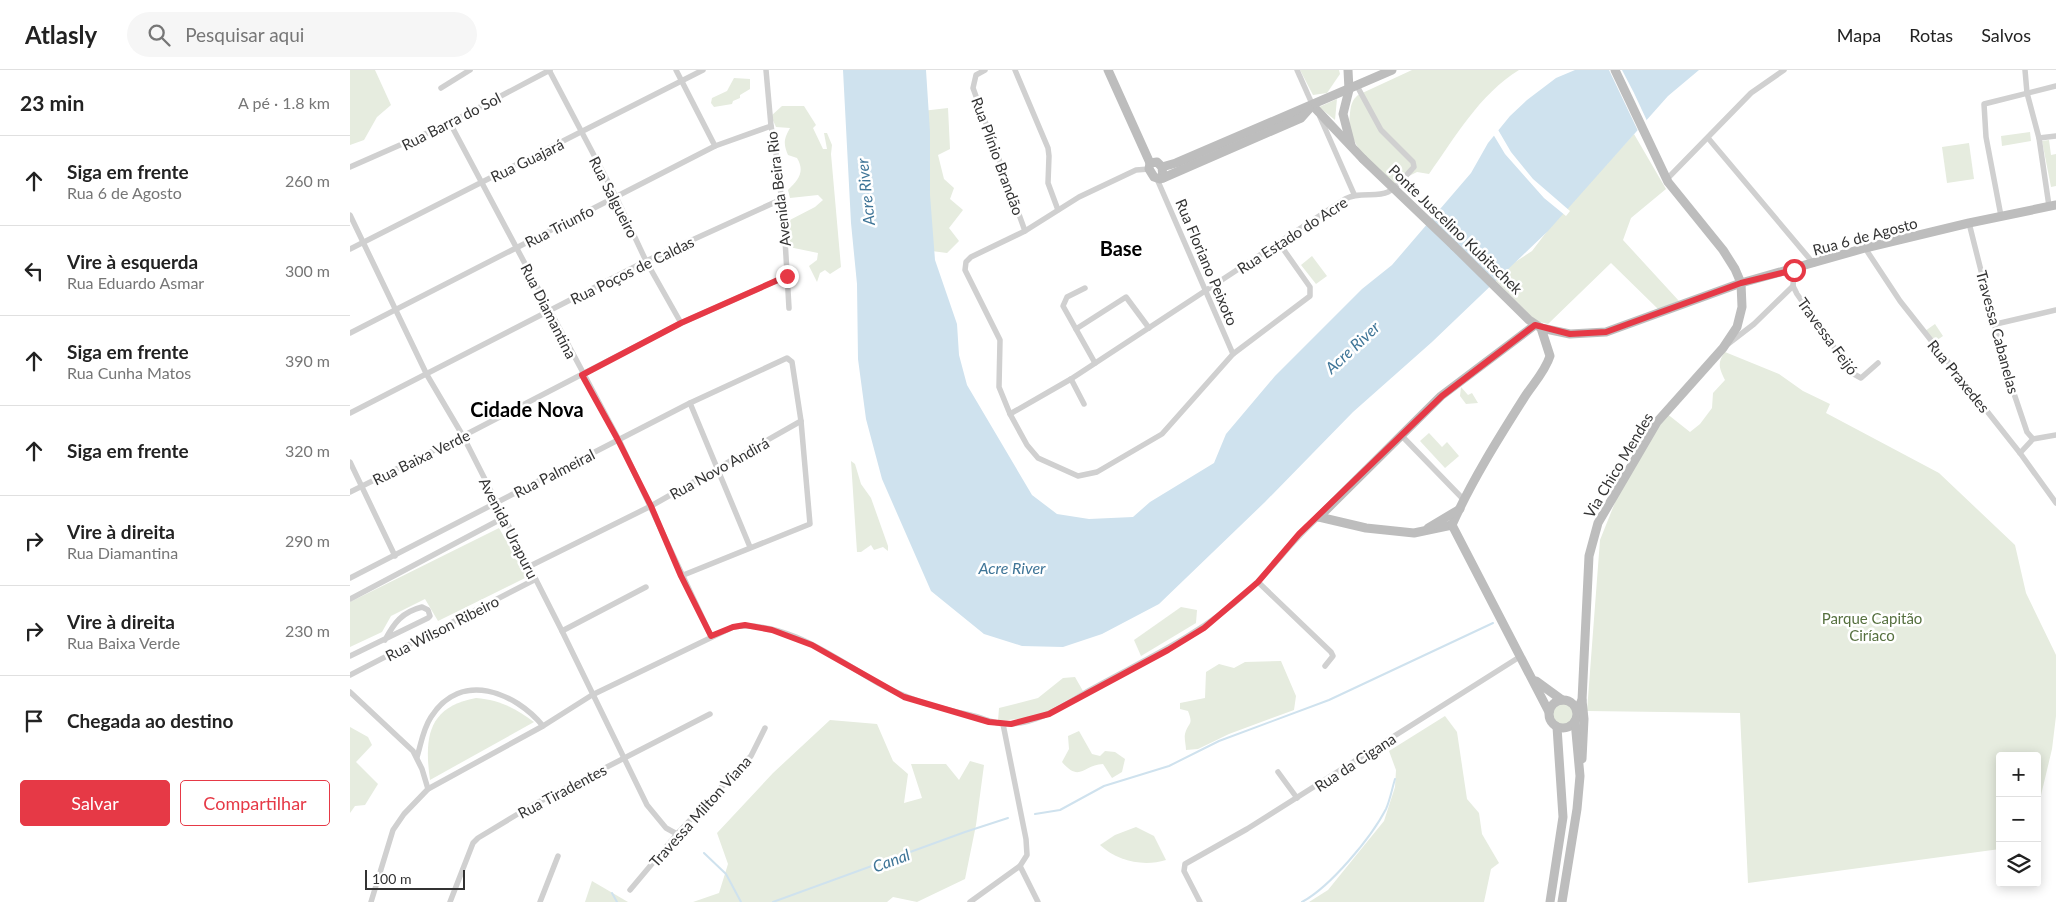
<!DOCTYPE html>
<html lang="pt">
<head>
<meta charset="utf-8">
<style>
  :root { --surface:#fff; --page:#f6f6f6; --text:#222; --muted:#767676; --line:#e0e0e0; --accent:#e63946 }
  body { margin:0; font-family:Lato,sans-serif; background:var(--page); color:var(--text) }
  .controls { position:absolute; right:15px; bottom:15px; display:grid; overflow:hidden; border-radius:5px; box-shadow:0 2px 12px #0003 }
  .controls button { width:45px; height:45px; display:grid; place-items:center; padding:0; border:0; border-bottom:1px solid var(--line); background:var(--surface); color:var(--text); font:25px sans-serif }
  .scale { position:absolute; left:15px; bottom:12px; width:100px; box-sizing:border-box; padding-left:5px; border:2px solid #333; border-top:0; font-size:14px; line-height:18px; white-space:nowrap; color:#333; -webkit-text-stroke:4px #fff; paint-order:stroke }
  .stop { position:absolute; width:15px; height:15px; margin:-11px; border:4px solid #e63946; border-radius:50%; background:#fff }
  .stop.end { background:#e63946; border-color:#fff; box-shadow:0 1px 5px #0008 }
  .list { margin:0; padding:0; list-style:none }
  h2 { display:flex; justify-content:space-between; align-items:center; height:65px; margin:0; padding:0 20px; font-size:21px }
  h2 small { font-size:16px; font-weight:400; color:var(--muted) }
  .list li { display:grid; grid-template-columns:32px 1fr auto; gap:15px; align-items:center; box-sizing:border-box; height:90px; padding:0 20px; border-top:1px solid var(--line) }
  .list b { display:block; font-size:19px; white-space:nowrap }
  .list p { margin:0; font-size:16px; white-space:nowrap; color:var(--muted) }
  .list em { font-size:16px; font-style:normal; color:var(--muted) }
  .actions { display:flex; gap:10px; padding:15px 20px }
  .actions a { flex:1; padding:11px 0; border:1px solid var(--accent); border-radius:5px; text-align:center; font-size:18px; color:var(--accent) }
  .actions .main { background:var(--accent); color:#fff }
  .icon { flex:none; width:28px; height:28px; fill:none; stroke:currentColor; stroke-width:2; stroke-linecap:round; stroke-linejoin:round }
  .map { position:relative; flex:none; width:1706px; height:832px; overflow:hidden }
  header { display:flex; align-items:center; gap:30px; box-sizing:border-box; height:70px; padding:0 25px; background:var(--surface); border-bottom:1px solid var(--line) }
  header strong { font-size:24px }
  nav { display:flex; gap:28px; margin-inline-start:auto; font-size:18px }
  .search { width:350px; height:45px; background:var(--page); display:flex; align-items:center; gap:12px; box-sizing:border-box; padding:0 18px; border-radius:28px; color:var(--muted); font-size:19px }
  main { display:flex }
  aside { flex:1; background:var(--surface) }
  .map>svg:first-child { display:block }
</style>
</head>
<body>
<header>
<strong>Atlasly</strong>
<div class="search"><svg class="icon" aria-label="search" viewBox="0 0 24 24"><circle cx="10" cy="10" r="6"/><path d="M15 15l6 6"/></svg>Pesquisar aqui</div>
<nav><a>Mapa</a><a>Rotas</a><a>Salvos</a></nav>
</header>
<main>
<aside>
<h2>23 min<small>A pé · 1.8 km</small></h2>
<ul class="list">
<li><svg class="icon" aria-label="ahead" viewBox="0 0 24 24"><path d="M12 20V5M6 11l6-6 6 6"/></svg><div><b>Siga em frente</b><p>Rua 6 de Agosto</p></div><em>260 m</em></li>
<li><svg class="icon" aria-label="left" viewBox="0 0 24 24"><path d="M17 20v-9H6M10 6l-5 5 5 5"/></svg><div><b>Vire à esquerda</b><p>Rua Eduardo Asmar</p></div><em>300 m</em></li>
<li><svg class="icon" aria-label="ahead" viewBox="0 0 24 24"><path d="M12 20V5M6 11l6-6 6 6"/></svg><div><b>Siga em frente</b><p>Rua Cunha Matos</p></div><em>390 m</em></li>
<li><svg class="icon" aria-label="ahead" viewBox="0 0 24 24"><path d="M12 20V5M6 11l6-6 6 6"/></svg><div><b>Siga em frente</b></div><em>320 m</em></li>
<li><svg class="icon" aria-label="right" viewBox="0 0 24 24"><path d="M7 20v-9h11M14 6l5 5-5 5"/></svg><div><b>Vire à direita</b><p>Rua Diamantina</p></div><em>290 m</em></li>
<li><svg class="icon" aria-label="right" viewBox="0 0 24 24"><path d="M7 20v-9h11M14 6l5 5-5 5"/></svg><div><b>Vire à direita</b><p>Rua Baixa Verde</p></div><em>230 m</em></li>
<li><svg class="icon" aria-label="arrive" viewBox="0 0 24 24"><path d="M6 21V4h12l-3 4 3 4H6"/></svg><div><b>Chegada ao destino</b></div></li>
</ul>
<div class="actions"><a class="main">Salvar</a><a>Compartilhar</a></div>
</aside>
<div class="map">
<svg width="1706" height="832" viewBox="0 0 1706 832">
  <rect width="100%" height="100%" fill="#fff"/>
  <g fill="#e6ecdf">
    <polygon points="0,0 25,0 41,35 27,47 14,70 0,75"/>
    <polygon points="950,0 989,0 990,4 977,23 963,25"/>
    <path d="M1062 0H1169C1129 25 1106 66 1079 104L1067 102 1043 114C1023 94 995 75 1000 43 1001 35 1002 30 1008 25Z"/>
    <polygon points="384,8 400,9 400,19 390,25 390,28 383,31 382,34 364,37 361,33 362,28 377,21"/>
    <polygon points="987,29 985,50 969,37"/>
    <path d="M432 36H454L466 55 463 58 473 79H477L474 63H477L482 75 481 84 491 197 480 204 475 200 470 203 467 212 459 196 467 190 468 183 439 177 436 152 465 137 473 130 468 125 440 128 438 120C449 110 455 101 447 88L438 85C433 73 434 69 440 58L426 57 421 46Z"/>
    <polygon points="598,38 600,79 588,85 594,109 604,118 600,129 613,140 599,158 609,171 597,183 574,180 572,41"/>
    <polygon points="1680,62 1681,71 1652,76 1651,66"/>
    <polygon points="1284,64 1316,119 1281,148 1273,170 1329,231 1308,239 1261,193 1198,254 1186,251 1142,207 1182,181 1208,147"/>
    <polygon points="1699,70 1701,85 1706,84 1706,116 1701,117 1692,71"/>
    <polygon points="1619,73 1624,109 1597,113 1592,77"/>
    <polygon points="962,186 977,206 966,214 951,195"/>
    <polygon points="1585,254 1593,266 1583,273 1575,261"/>
    <path d="M1375 282 1429 304 1453 321 1480 334 1476 343 1589 403 1665 475 1676 523 1706 585V646L1702 679 1687 742V686H1650V779L1398 813 1390 643 1237 641 1250 470 1276 405 1316 343 1340 362 1350 354 1362 338 1363 323 1375 310C1369 298 1367 293 1375 282Z"/>
    <polygon points="1111,317 1118,325 1122,323 1128,333 1116,334 1110,326"/>
    <polygon points="1079,363 1092,377 1097,372 1109,386 1095,398 1070,371"/>
    <polygon points="501,391 505,394 511,414 521,428 538,476 538,481 533,477 524,480 521,475 511,482 507,482"/>
    <polygon points="149,458 177,507 88,551 75,529 41,546 32,562 0,577 0,532"/>
    <polygon points="831,537 847,540 846,553 791,586 784,570"/>
    <path d="M931 591 946 626 944 640 879 664 848 679 836 680C836 675 834 668 835 664 838 652 844 656 838 641L830 639V633L855 628 856 602 869 594 884 598 895 592Z"/>
    <polygon points="725,607 733,621 687,647 648,651 649,638 688,628 713,608"/>
    <path d="M126 628C150 630 165 638 184 652L80 710C74 667 78 637 126 628Z"/>
    <circle cx="1213" cy="643" r="11"/>
    <polygon points="1095,646 1107,662 1117,729 1129,743 1132,764 1149,793 1141,799 1134,832 959,832 978,820 1034,751 1045,717 1046,700 1039,681"/>
    <polygon points="480,650 527,654 543,691 558,704 554,733 572,728 561,694 596,694 609,710 620,691 634,695 626,755 615,809 567,832 543,827 537,832 343,832 369,823 378,794 367,763 423,703"/>
    <polygon points="0,657 18,667 22,675 6,692 28,714 15,735 5,736 0,743"/>
    <path d="M729 661 742 684 750 686 755 681 765 682 775 689 772 702 762 708 753 694C733 695 730 713 712 692L719 679 718 666Z"/>
    <path d="M786 757 804 766 816 790C793 797 767 791 750 775L765 765Z"/>
    <polygon points="242,811 278,832 235,832"/>
  </g>
  <polygon fill="#cfe2ee" points="493,0 576,0 580,62 580,125 585,190 607,254 609,285 617,315 682,425 707,444 739,449 783,447 800,432 864,393 876,364 925,306 1012,219 1042,195 1121,103 1138,73 1160,46 1177,30 1206,8 1225,0 1349,0 1318,26 1198,161 1082,272 1003,342 915,432 809,534 752,564 713,577 672,576 634,564 581,521 532,409 516,349 508,289 507,214 501,153"/>
  <g fill="#fff">
    <polygon points="1259,0 1272,0 1284,23 1298,53 1289,63"/>
    <polygon points="1147,58 1161,82 1183,109 1220,141 1216,146 1194,128 1155,84 1143,64"/>
  </g>
  <g fill="none" stroke-linecap="round" stroke-linejoin="round">
    <g stroke="#cfe2ee" stroke-width="2">
      <polyline points="685,744 710,740 754,716 819,696 869,671 979,630 1143,553"/>
      <polyline points="354,783 376,804 391,832"/>
      <polyline points="262,823 267,832"/>
      <polyline points="423,832 615,762 658,748"/>
      <path d="M952 832C980 817 1021 768 1036 739 1040 730 1042 719 1045 709"/>
    </g>
    <g stroke="#d0d0d0" stroke-width="5.5">
      <polyline points="199,0 266,127 296,191 331,253"/>
      <polyline points="326,0 365,76"/>
      <polyline points="416,0 421,56 427,89 434,152 439,238"/>
      <polyline points="635,0 626,5 623,18 675,161"/>
      <polyline points="665,0 698,78 699,86 698,113 708,140"/>
      <polyline points="947,0 963,36"/>
      <polyline points="1675,0 1677,23 1689,68 1699,136"/>
      <polyline points="91,18 120,0"/>
      <polyline points="970,47 1004,124"/>
      <polyline points="100,53 269,370 361,566"/>
      <polyline points="1358,68 1464,194"/>
      <polyline points="1689,68 1706,66"/>
      <polyline points="0,97 100,53 200,0"/>
      <polyline points="799,99 786,100 729,127 675,161 621,187 616,192 615,200 650,270 649,317 660,344 677,375 688,388 728,406 747,402 812,364 883,284 960,226 960,217 929,173"/>
      <polyline points="807,109 883,284"/>
      <polyline points="1317,109 1401,23 1434,0"/>
      <polyline points="0,145 77,305 113,366 212,561 297,735 316,758 327,764"/>
      <polyline points="1651,146 1636,67 1634,34 1706,16"/>
      <polyline points="1619,153 1656,300 1677,362 1683,369"/>
      <polyline points="1515,178 1550,231 1670,383 1706,433"/>
      <polyline points="0,179 353,0"/>
      <polyline points="1444,200 1443,216 1447,224 1502,303 1511,308 1528,293"/>
      <polyline points="735,218 717,227 713,236 745,293"/>
      <polyline points="1646,254 1706,240"/>
      <polyline points="726,259 776,227 799,258"/>
      <polyline points="0,263 365,76 421,56"/>
      <polyline points="1378,274 1404,254 1443,216"/>
      <polyline points="721,309 734,334"/>
      <polyline points="340,333 400,477"/>
      <polyline points="0,343 296,191 432,129"/>
      <path d="M660 344 721 309 995 129C1010 121 1026 128 1038 122 1048 117 1056 105 1064 97L1063 92 1031 60 1007 16"/>
      <polyline points="1051,365 1114,430"/>
      <polyline points="1670,383 1683,369 1706,365"/>
      <polyline points="0,392 45,486"/>
      <polyline points="0,422 113,366 331,253 437,206"/>
      <polyline points="178,497 301,436 451,351"/>
      <polyline points="0,508 340,333 437,288 442,292 451,351 460,454 331,506"/>
      <polyline points="908,512 981,582 983,586 975,596"/>
      <polyline points="0,529 153,448"/>
      <polyline points="212,561 296,517"/>
      <path d="M0 586 78 548 80 546 78 540 72 537C52 542 44 553 35 570"/>
      <polyline points="0,605 184,510"/>
      <polyline points="0,622 63,681 72,699 78,719"/>
      <path d="M67 687C71 674 73 659 81 647 111 600 165 622 193 656"/>
      <polyline points="928,702 947,728"/>
      <polyline points="670,796 688,832"/>
      <polyline points="280,820 327,764 401,686 415,658"/>
      <path d="M21 832 43 760 54 744 78 719 193 656 242 625 383 557C435 549 486 589 528 613 562 632 587 637 624 646 636 649 647 655 660 654 691 653 716 633 742 619 796 589 850 565 896 523 922 500 942 470 969 447"/>
      <polyline points="100,832 123,773 128,768 181,736 360,644"/>
      <polyline points="190,832 208,786"/>
      <polyline points="620,832 670,796 677,785 676,769 653,654"/>
      <polyline points="850,832 834,801 835,794 897,759 1171,586"/>
    </g>
    <g stroke="#bdbdbd" stroke-width="9">
      <polyline points="758,0 800,93"/>
      <polyline points="998,0 999,20 993,44 1001,75"/>
      <polyline points="963,36 1013,89"/>
      <polygon points="807,92 812,97 813,108 810,109 804,107 799,99 800,93"/>
      <polyline points="812,97 826,93 1042,0"/>
      <polyline points="813,108 951,48 959,39"/>
      <polyline points="1191,258 1220,264 1256,262 1391,213 1515,178 1619,153 1706,135"/>
      <polyline points="969,447 1091,326 1185,255"/>
      <polyline points="969,447 1016,458 1064,463 1102,455"/>
      <path d="M1102 455C1121 412 1148 369 1174 328 1182 315 1195 302 1200 286L1191 258 1179 250 1104 176"/>
      <polyline points="1102,455 1199,642"/>
      <polyline points="1078,458 1110,439"/>
      <polyline points="1186,611 1212,630"/>
      <circle cx="1213" cy="644" r="14"/>
      <polyline points="1227,640 1232,630 1239,486 1248,453 1307,352 1373,278 1387,257 1392,237 1391,213 1385,199 1373,180 1318,112 1265,0"/>
      <polyline points="1232,689 1234,649 1232,630"/>
      <polyline points="1200,832 1213,747 1207,657"/>
      <polyline points="1212,832 1227,739 1230,706 1225,651"/>
    </g>
    <polyline stroke="#bdbdbd" stroke-width="9" points="1013,89 1104,176"/>
  </g>
  <g fill="none" stroke-linecap="round" stroke-linejoin="round">
    <polyline stroke="#e63946" stroke-width="6" points="437,206 331,253 232,305 268,370 301,436 331,506 361,566 383,557 395,555 422,560 462,575 554,627 639,652 661,654 699,644 818,580 854,558 908,512 949,464 1092,326 1185,255 1220,264 1256,262 1391,213 1444,200"/>
  </g>
  <g text-anchor="middle" dominant-baseline="central" stroke-width="5" stroke-linejoin="round" paint-order="stroke">
    <g font-size="15" fill="#333" stroke="#fff">
      <text transform="translate(101 51) rotate(-27)">Rua Barra do Sol</text>
      <text transform="translate(648 86) rotate(70)">Rua Plínio Brandão</text>
      <text transform="translate(177 90) rotate(-26)">Rua Guajará</text>
      <text transform="translate(428 119) rotate(-97)">Avenida Beira Rio</text>
      <text transform="translate(264 127) rotate(63)">Rua Salgueiro</text>
      <text transform="translate(209 156) rotate(-27)">Rua Triunfo</text>
      <text transform="translate(1106 159) rotate(44)">Ponte Juscelino Kubitschek</text>
      <text transform="translate(942 165) rotate(-33)">Rua Estado do Acre</text>
      <text transform="translate(1515 166) rotate(-15)">Rua 6 de Agosto</text>
      <text transform="translate(857 192) rotate(67)">Rua Floriano Peixoto</text>
      <text transform="translate(282 200) rotate(-26)">Rua Poços de Caldas</text>
      <text transform="translate(199 241) rotate(63)">Rua Diamantina</text>
      <text transform="translate(1648 262) rotate(75)">Travessa Cabanelas</text>
      <text transform="translate(1478 266) rotate(54)">Travessa Feijó</text>
      <text transform="translate(1609 306) rotate(51)">Rua Praxedes</text>
      <text transform="translate(71 387) rotate(-26)">Rua Baixa Verde</text>
      <text transform="translate(1268 395) rotate(-59)">Via Chico Mendes</text>
      <text transform="translate(369 398) rotate(-29)">Rua Novo Andirá</text>
      <text transform="translate(204 403) rotate(-27)">Rua Palmeiral</text>
      <text transform="translate(159 458) rotate(63)">Avenida Urapuru</text>
      <text transform="translate(92 558) rotate(-27)">Rua Wilson Ribeiro</text>
      <text transform="translate(1005 692) rotate(-33)">Rua da Cigana</text>
      <text transform="translate(212 721) rotate(-28)">Rua Tiradentes</text>
      <text transform="translate(350 741) rotate(-48)">Travessa Milton Viana</text>
    </g>
    <g font-size="15" fill="#56703f" stroke="#fff">
      <text x="1522" y="548">Parque Capitão<tspan x="1522" dy="17">Ciríaco</tspan></text>
    </g>
    <g font-size="16" font-style="italic" fill="#3f7597" stroke="#fff">
      <text transform="translate(515 122) rotate(-96)">Acre River</text>
      <text transform="translate(1002 277) rotate(-43)">Acre River</text>
      <text x="662" y="497">Acre River</text>
      <text transform="translate(541 790) rotate(-20)">Canal</text>
    </g>
    <g font-size="20" font-weight="bold" fill="#000" stroke="#fff">
      <text x="771" y="178">Base</text>
      <text x="177" y="339">Cidade Nova</text>
    </g>
  </g>
</svg>
<div class="controls">
<button>+</button>
<button>−</button>
<button><svg class="icon" aria-label="layers" viewBox="0 0 24 24"><path d="M12 4l9 5-9 5-9-5zM3 14l9 5 9-5"/></svg></button>
</div>
<div class="scale">100 m</div>
<div class="stop" style="left:1444px;top:200px"></div>
<div class="stop end" style="left:437px;top:206px"></div>
</div>
</main>
</body>
</html>
